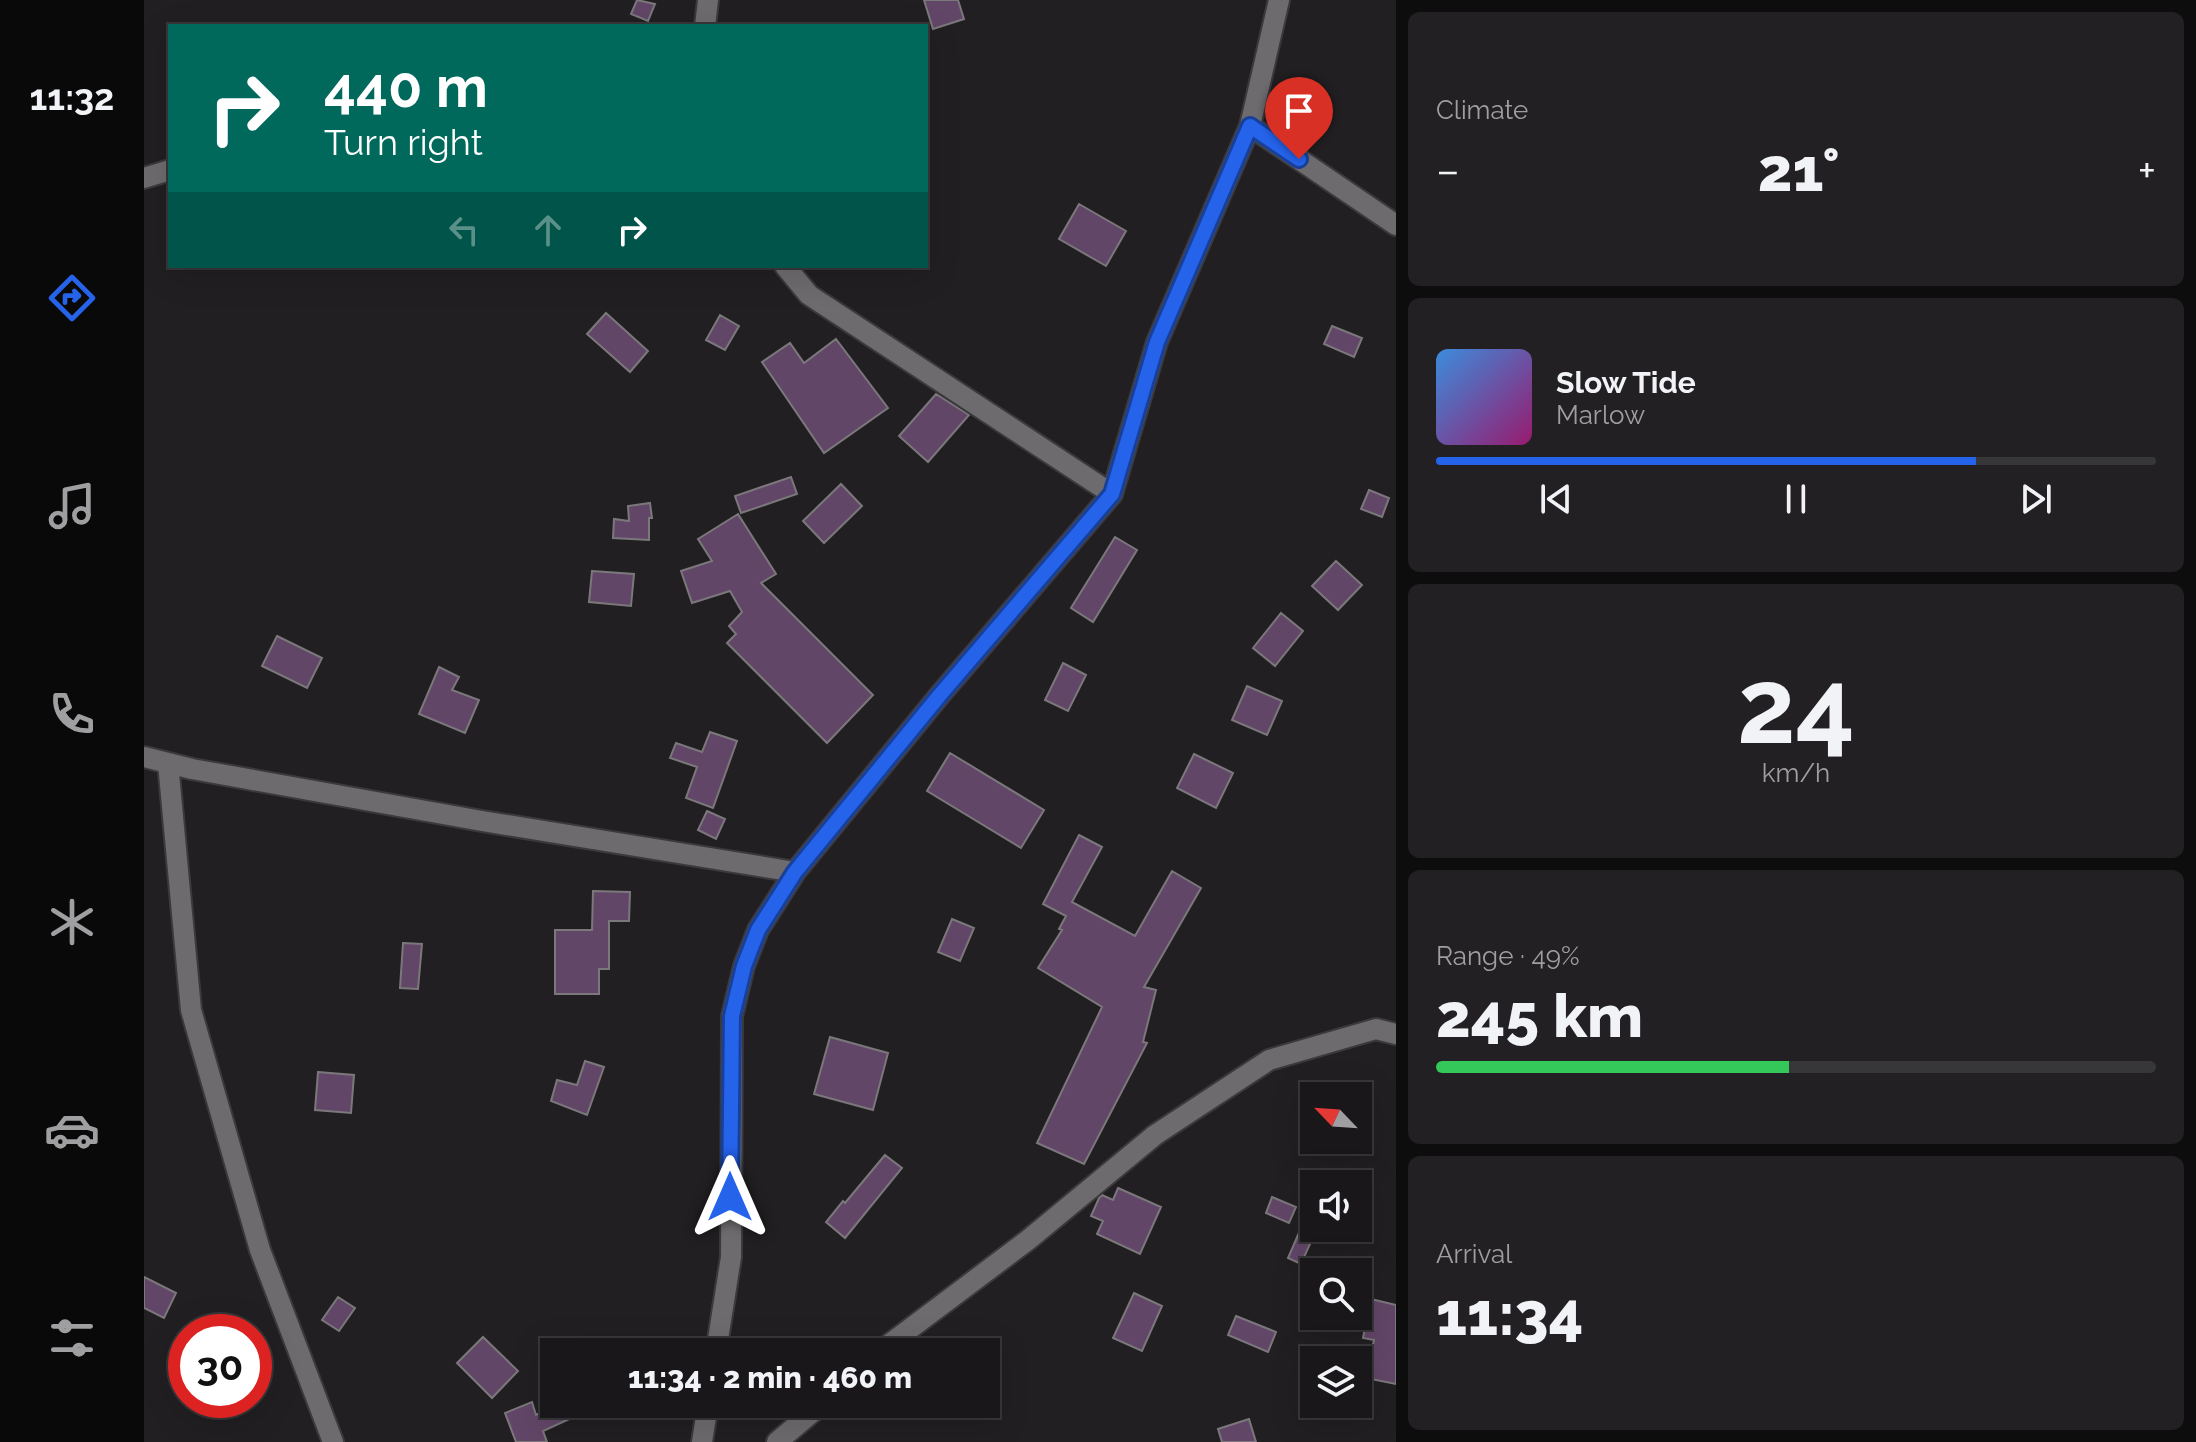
<!DOCTYPE html>
<html lang="en">
<head>
<meta charset="utf-8">
<style>
	:root { --surface:#191719; --page:#222022; --text:#f1f3f6; --muted:#9f9fa2; --line:#373638; --accent:#2563eb }
	body { margin:0; font-family:Raleway,sans-serif; background:var(--page); color:var(--text); height:100vh; display:flex; flex-direction:column; font-size:30px; white-space:nowrap }
	* { box-sizing:border-box; margin:0 }
	p { font-size:26px; color:var(--muted) }
	.icon { flex:none; width:44px; height:44px; fill:none; stroke:currentColor; stroke-width:2; stroke-linecap:round; stroke-linejoin:round }
	.map { position:relative; flex:1; overflow:hidden }
	.sheet { display:flex; flex-direction:column; gap:12px; padding:12px; background:#0e0d0e; width:800px }
	.sheet>* { flex:none }
	.banner { position:absolute; left:24px; top:24px; width:760px; height:244px; border-radius:0px; box-shadow:0 8px 32px #0002,0 0 0 2px var(--line); background:#00695c; color:#fff; overflow:hidden }
	.needle { width:52px; rotate:295deg }
	.controls { position:absolute; left:1156px; top:1082px; display:grid; gap:16px }
	.controls a { display:grid; place-items:center; width:72px; height:72px; border-radius:0px; background:var(--surface); box-shadow:0 8px 32px #0002,0 0 0 2px var(--line); font-size:40px }
	.speed { position:absolute; left:24px; top:1314px; display:flex; gap:16px; font-size:40px; font-weight:700; text-align:center }
	.speed>* { display:grid; place-content:center; width:104px; height:104px; border-radius:50%; background:var(--surface); box-shadow:0 8px 32px #0002,0 0 0 2px var(--line); line-height:1 }
	.speed .limit { border:12px solid #d22; background:#fff; color:#111 }
	.pin { position:absolute; display:grid; place-items:center; width:68px; height:68px; color:#fff; margin:-82px -34px; border-radius:50% 50% 50% 0; rotate:-45deg; box-shadow:0 0 8px #0007 }
	.pin .icon { rotate:45deg }
	.me { position:absolute; width:88px; margin:-44px; rotate:0deg; stroke-linejoin:round; filter:drop-shadow(0 0 6px #0008) }
	.turn { display:flex; align-items:center; gap:28px; height:168px; padding:0 24px; font-size:36px }
	.turn .icon { width:104px; height:104px; stroke-width:2.5 }
	.turn b { display:block; font-size:56px; line-height:68px }
	.lanes { display:flex; align-items:center; height:76px; padding:0 24px; background:#0003; justify-content:center; gap:40px; direction:ltr }
	.lanes .off { opacity:.35 }
	.big { font-size:60px; font-weight:800; line-height:1.1 }
	.sheet .card { flex:1; display:flex; flex-direction:column; justify-content:center; gap:12px; min-width:0; padding:0 28px; border-radius:12px; background:var(--page) }
	.sheet .dial { align-items:center; gap:0 }
	.dial b { font-size:104px; line-height:1 }
	.song { display:flex; align-items:center; gap:24px }
	.cover { width:96px; height:96px; border-radius:12px; background:linear-gradient(135deg,hsl(210 70% 55%),hsl(320 70% 35%)) }
	.played { height:8px; border-radius:4px; background:linear-gradient(90deg,var(--accent) 75%,var(--line) 75%) }
	.keys { display:flex; justify-content:space-around; direction:ltr }
	.heat { display:flex; justify-content:space-between; align-items:center; font-size:44px; direction:ltr }
	.charge { height:12px; border-radius:6px; background:linear-gradient(90deg,#34c759 49%,var(--line) 0) }
	.trip { position:absolute; left:396px; top:1338px; width:460px; height:80px; border-radius:0px; background:var(--surface); box-shadow:0 8px 32px #0002,0 0 0 2px var(--line); font-weight:800; line-height:80px; text-align:center }
	main { display:flex; flex:1; min-height:0 }
	.dock { display:flex; flex-direction:column; width:144px; justify-content:space-around; align-items:center; background:#0a090a; color:var(--muted) }
	.dock .icon { width:56px; height:56px }
	.dock .on { color:var(--accent) }
	.dock b { font-size:36px; color:var(--text) }
	.map>svg:first-child { display:block }
	.building { fill:#624668; stroke:#7b787b; stroke-width:2 }
	.lines { fill:none; stroke-linecap:round; stroke-linejoin:round }
	.minor-casing { stroke:#3b393b; stroke-width:24 }
	.minor { stroke:#6d6b6e; stroke-width:20 }
	.route-casing { stroke:#184099; stroke-width:20 }
	.route { stroke:#2563eb; stroke-width:14 }
</style>
</head>
<body>
<main>
<nav class="dock">
<b>11:32</b>
<svg class="icon on" aria-label="directions" viewBox="0 0 24 24"><path d="M12 3l9 9-9 9-9-9zM9 14v-3h6M13 9l2 2-2 2"/></svg>
<svg class="icon" aria-label="music" viewBox="0 0 24 24"><path d="M9 18V5l10-2v13"/><circle cx="6" cy="18" r="3"/><circle cx="16" cy="16" r="3"/></svg>
<svg class="icon" aria-label="phone" viewBox="0 0 24 24"><path d="M5 4h4l2 5-3 2q2 4 5 5l2-3 5 2v4C11 20 4 13 5 4z"/></svg>
<svg class="icon" aria-label="climate" viewBox="0 0 24 24"><path d="M12 3v18M4 7l16 10M4 17L20 7"/></svg>
<svg class="icon" aria-label="car" viewBox="0 0 24 24"><path d="M5 17H2v-5l4-1 3-4h7l3 4 3 1v5h-3M9 17h6M6 11h13"/><circle cx="7" cy="17" r="2"/><circle cx="17" cy="17" r="2"/></svg>
<svg class="icon" aria-label="filters" viewBox="0 0 24 24"><path d="M4 7h16M4 17h16"/><circle cx="9" cy="7" r="2"/><circle cx="15" cy="17" r="2"/></svg>
</nav>
<div class="map">
<svg width="1252" height="1442" viewBox="0 0 1252 1442">
	<rect width="100%" height="100%" fill="#211f21"/>
	<!-- building -->
	<path class="building" d="M 493,0 L 511,4 L 504,21 L 487,14 Z
		M 780,0 L 814,0 L 820,19 L 789,29 Z
		M 1143,99 L 1171,104 L 1164,148 L 1137,131 Z
		M 935,204 L 982,231 L 962,266 L 915,239 Z
		M 462,313 L 504,351 L 486,372 L 443,334 Z
		M 576,315 L 595,326 L 581,350 L 562,340 Z
		M 1188,326 L 1218,338 L 1210,357 L 1180,344 Z
		M 692,339 L 744,408 L 680,453 L 618,362 L 646,343 L 660,363 Z
		M 792,394 L 825,415 L 784,462 L 755,436 Z
		M 647,477 L 653,494 L 597,513 L 591,496 Z
		M 697,484 L 718,506 L 680,543 L 659,521 Z
		M 1225,490 L 1245,498 L 1238,517 L 1217,509 Z
		M 506,503 L 508,518 L 505,518 L 505,540 L 469,538 L 470,519 L 485,521 L 484,506 Z
		M 594,514 L 632,574 L 617,583 L 729,695 L 683,743 L 583,643 L 592,634 L 585,626 L 598,612 L 586,591 L 548,603 L 537,571 L 568,561 L 554,539 Z
		M 971,537 L 993,550 L 949,622 L 927,608 Z
		M 1192,561 L 1218,585 L 1194,610 L 1168,586 Z
		M 448,571 L 490,574 L 487,606 L 445,602 Z
		M 1137,613 L 1159,631 L 1131,666 L 1109,648 Z
		M 133,636 L 178,658 L 163,688 L 118,666 Z
		M 919,663 L 942,675 L 924,711 L 901,700 Z
		M 295,667 L 315,677 L 308,690 L 335,700 L 321,733 L 275,714 Z
		M 1103,686 L 1138,701 L 1123,735 L 1088,720 Z
		M 566,732 L 593,741 L 569,808 L 542,798 L 553,767 L 526,758 L 532,743 L 558,752 Z
		M 806,753 L 900,810 L 877,848 L 783,791 Z
		M 1050,754 L 1089,773 L 1072,808 L 1033,788 Z
		M 563,811 L 581,819 L 572,839 L 554,830 Z
		M 935,835 L 958,847 L 928,902 L 991,936 L 1028,871 L 1057,888 L 1000,987 L 1012,990 L 999,1042 L 1003,1043 L 940,1164 L 893,1143 L 958,1007 L 894,968 L 918,930 L 915,929 L 922,916 L 899,904 Z
		M 449,891 L 486,892 L 485,921 L 465,921 L 465,969 L 455,969 L 455,994 L 411,994 L 411,930 L 448,930 Z
		M 808,919 L 830,928 L 816,961 L 794,952 Z
		M 259,943 L 278,944 L 274,989 L 256,988 Z
		M 686,1037 L 744,1053 L 729,1110 L 670,1094 Z
		M 441,1061 L 460,1067 L 443,1115 L 407,1101 L 413,1080 L 433,1085 Z
		M 174,1072 L 210,1075 L 207,1113 L 171,1110 Z
		M 741,1155 L 758,1168 L 701,1238 L 682,1222 L 699,1201 L 701,1203 Z
		M 974,1188 L 1017,1207 L 996,1254 L 953,1234 L 959,1221 L 947,1216 L 955,1198 L 958,1195 L 969,1200 Z
		M 1128,1197 L 1152,1207 L 1145,1223 L 1122,1213 Z
		M 1170,1198 L 1170,1235 L 1157,1264 L 1144,1258 Z
		M 0,1277 L 32,1293 L 20,1318 L 0,1308 Z
		M 990,1293 L 1018,1306 L 998,1351 L 969,1338 Z
		M 194,1297 L 211,1308 L 195,1331 L 178,1320 Z
		M 1227,1299 L 1252,1305 L 1252,1384 L 1222,1378 L 1230,1340 L 1219,1338 Z
		M 1092,1316 L 1132,1332 L 1124,1352 L 1084,1335 Z
		M 339,1337 L 374,1371 L 348,1398 L 313,1363 Z
		M 388,1402 L 392,1415 L 417,1404 L 458,1404 L 399,1431 L 403,1442 L 372,1442 L 361,1413 Z
		M 1105,1419 L 1112,1442 L 1078,1442 L 1074,1429 Z"/>
	<g class="lines">
		<defs>
			<path id="minor" d="M 561,26 L 564,0
				M 1106,126 L 1252,225
				M 0,178 L 26,170
				M 641,266 L 665,295 L 968,494
				M 0,757 L 48,769 L 338,821 L 651,872
				M 24,763 L 47,1010 L 116,1250 L 189,1442
				M 572,1352 L 587,1257 L 588,1016 L 600,966 L 614,930 L 651,872 L 795,696 L 968,494 L 1013,342 L 1106,126 L 1135,0
				M 735,1352 L 884,1240 L 1011,1135 L 1125,1060 L 1232,1029 L 1252,1034
				M 558,1442 L 564,1404
				M 633,1442 L 678,1404"/>
		</defs>
		<!-- minor casing -->
		<use href="#minor" class="minor-casing"/>
		<!-- minor -->
		<use href="#minor" class="minor"/>
	</g>
	<g class="lines">
		<defs>
			<path id="route" d="M 586,1197 L 588,1016 L 600,966 L 614,930 L 651,872 L 795,696 L 968,494 L 1013,342 L 1106,126 L 1155,159"/>
		</defs>
		<!-- route casing -->
		<use href="#route" class="route-casing"/>
		<!-- route -->
		<use href="#route" class="route"/>
	</g>
</svg>
<div class="controls">
<a><svg class="needle" viewBox="-14 -14 28 28"><path d="M0-13l5 13h-10z" fill="#e53935"/><path d="M0 13l5-13h-10z" fill="#9f9fa2"/></svg></a>
<a><svg class="icon" aria-label="sound" viewBox="0 0 24 24"><path d="M4 9h4l5-4v14l-5-4H4zM17 9q2 3 0 6"/></svg></a>
<a><svg class="icon" aria-label="search" viewBox="0 0 24 24"><circle cx="10" cy="10" r="6"/><path d="M15 15l6 6"/></svg></a>
<a><svg class="icon" aria-label="layers" viewBox="0 0 24 24"><path d="M12 4l9 5-9 5-9-5zM3 14l9 5 9-5"/></svg></a>
</div>
<div class="speed"><div class="limit">30</div></div>
<div class="pin" style="left:1155px;top:159px;background:#d93025"><svg class="icon" aria-label="arrive" viewBox="0 0 24 24"><path d="M6 21V4h12l-3 4 3 4H6"/></svg></div>
<svg class="me" style="left:586px;top:1197px" viewBox="-20 -20 40 40"><path d="M0-17L14 15 0 8-14 15z" fill="#2563eb" stroke="#fff" stroke-width="4"/></svg>
<div class="trip">11:34 · 2 min · 460 m</div>
<div class="banner">
<div class="turn"><svg class="icon" aria-label="right" viewBox="0 0 24 24"><path d="M7 20v-9h11M14 6l5 5-5 5"/></svg><div><b>440 m</b>Turn right</div></div>
<div class="lanes"><svg class="icon off" aria-label="left" viewBox="0 0 24 24"><path d="M17 20v-9H6M10 6l-5 5 5 5"/></svg><svg class="icon off" aria-label="ahead" viewBox="0 0 24 24"><path d="M12 20V5M6 11l6-6 6 6"/></svg><svg class="icon" aria-label="right" viewBox="0 0 24 24"><path d="M7 20v-9h11M14 6l5 5-5 5"/></svg></div>
</div>
</div>
<section class="sheet">
<div class="card"><p>Climate</p>
<div class="heat"><a>−</a><b class="big">21°</b><a>+</a></div>
</div>
<div class="card">
<div class="song"><i class="cover"></i><div><b>Slow Tide</b><p>Marlow</p></div></div>
<div class="played"></div>
<div class="keys"><svg class="icon" aria-label="previous" viewBox="0 0 24 24"><path d="M18 5L8 12l10 7zM5 5v14"/></svg><svg class="icon" aria-label="pause" viewBox="0 0 24 24"><path d="M8 5v14M16 5v14"/></svg><svg class="icon" aria-label="next" viewBox="0 0 24 24"><path d="M6 5l10 7-10 7zM19 5v14"/></svg></div>
</div>
<div class="card dial"><b>24</b><p>km/h</p></div>
<div class="card"><p>Range · 49%</p><b class="big">245 km</b><div class="charge"></div></div>
<div class="card"><p>Arrival</p><b class="big">11:34</b></div>
</section>
</main>
</body>
</html>
